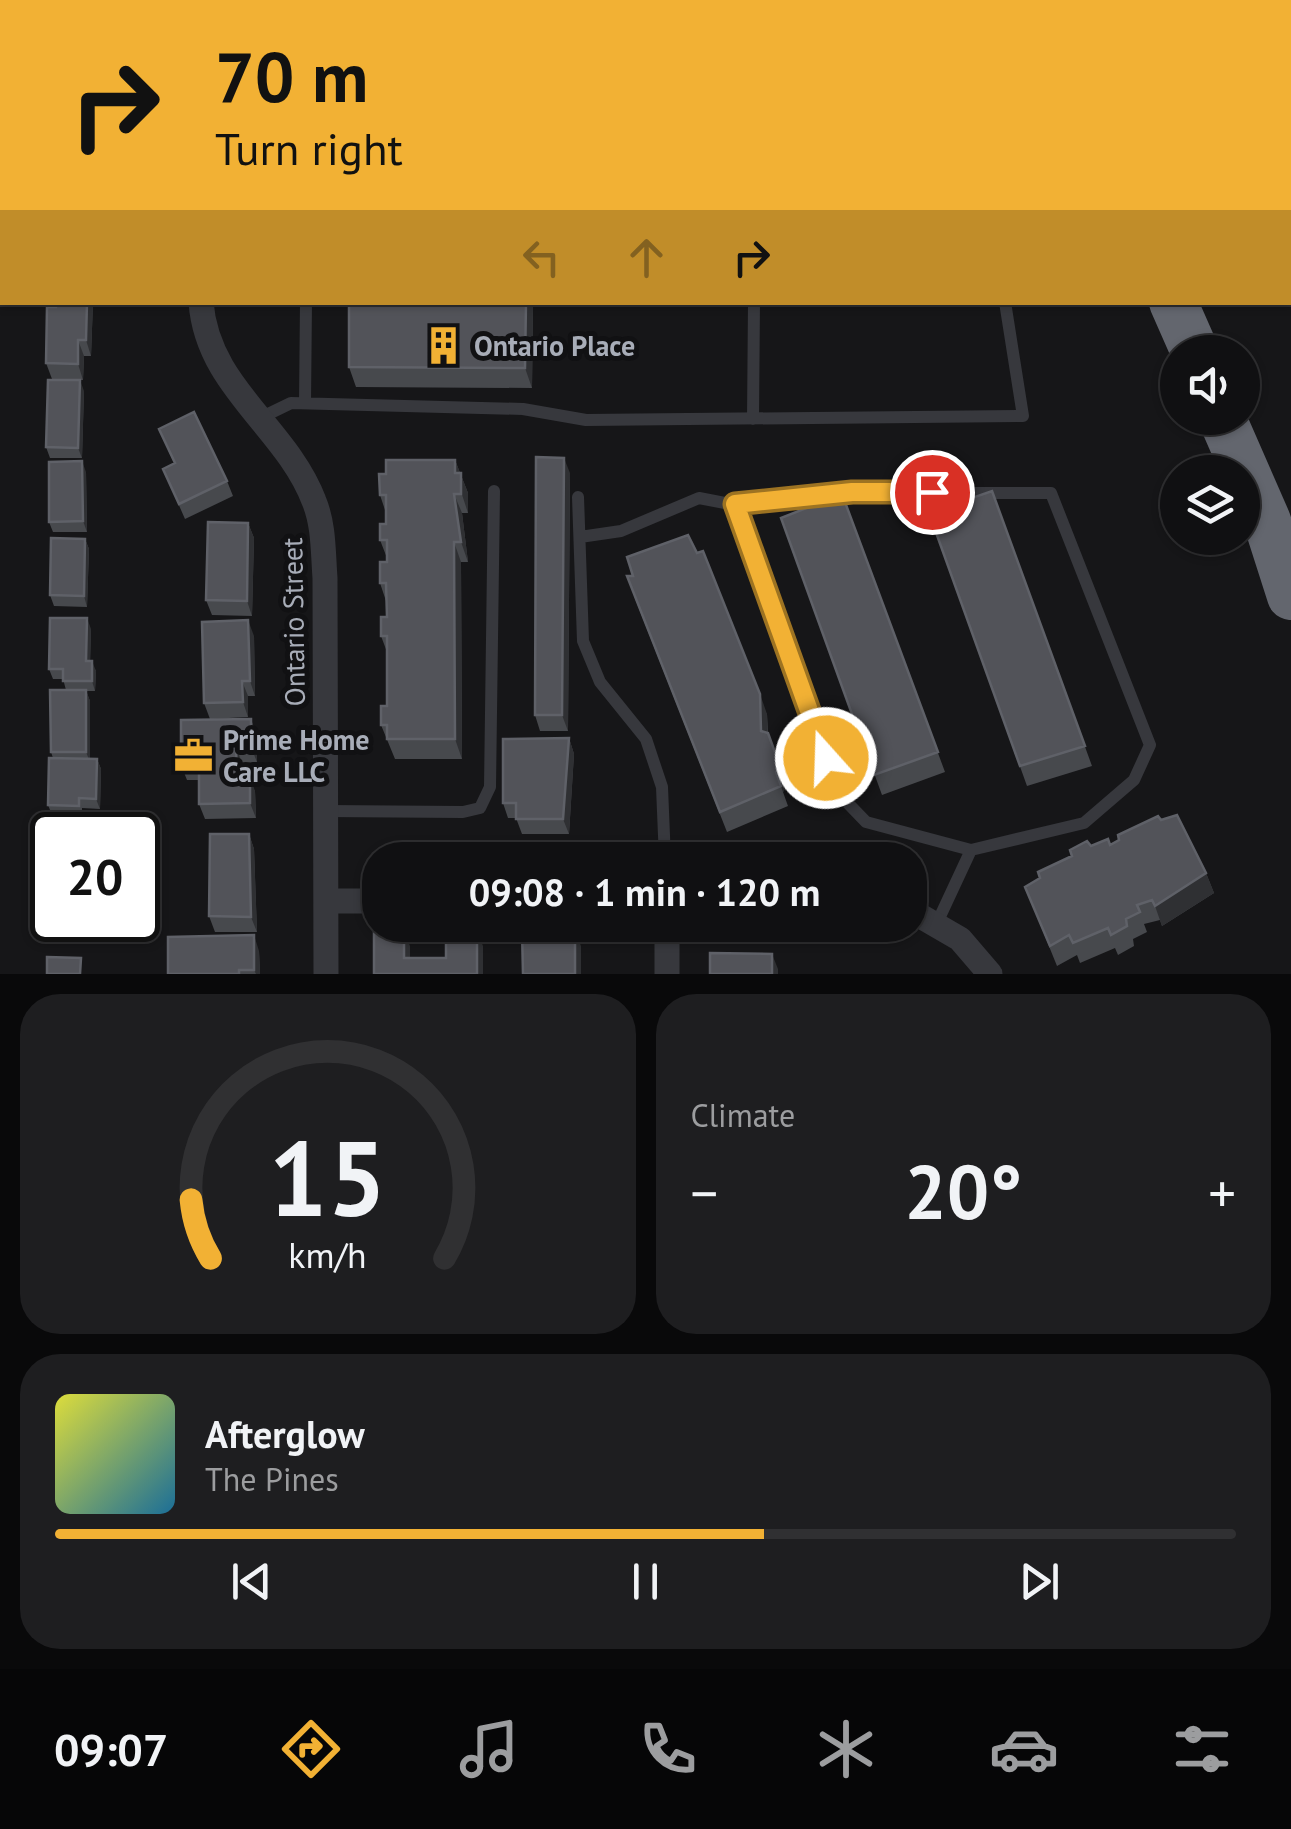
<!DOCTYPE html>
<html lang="en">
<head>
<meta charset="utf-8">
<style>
	:root { --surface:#101012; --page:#1e1e20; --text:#f1f3f6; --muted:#9c9d9f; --line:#303032; --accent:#f2b134 }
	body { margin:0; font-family:"PT Sans",sans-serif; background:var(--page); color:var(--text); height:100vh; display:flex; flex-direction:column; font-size:38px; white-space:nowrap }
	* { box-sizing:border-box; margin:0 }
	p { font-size:32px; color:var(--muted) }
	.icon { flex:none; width:55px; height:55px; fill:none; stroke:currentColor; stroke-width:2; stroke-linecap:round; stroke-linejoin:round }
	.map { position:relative; height:974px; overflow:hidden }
	.drawer { display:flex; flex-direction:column; gap:20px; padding:20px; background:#09090a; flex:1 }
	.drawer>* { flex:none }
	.top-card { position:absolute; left:0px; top:0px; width:1292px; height:305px; box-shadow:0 2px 8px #0004,0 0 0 2px var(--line); background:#f2b134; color:#111; overflow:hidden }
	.controls { position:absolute; left:1160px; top:335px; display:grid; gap:20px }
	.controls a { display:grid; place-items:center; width:100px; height:100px; border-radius:50%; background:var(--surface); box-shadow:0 2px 8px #0004,0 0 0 2px var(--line); font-size:50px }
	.speed { position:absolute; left:30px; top:812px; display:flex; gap:20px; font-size:50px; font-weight:700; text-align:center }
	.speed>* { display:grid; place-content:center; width:130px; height:130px; border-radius:50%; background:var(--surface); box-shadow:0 2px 8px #0004,0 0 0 2px var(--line); line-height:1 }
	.speed .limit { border:5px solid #111; border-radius:15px; background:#fff; color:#111 }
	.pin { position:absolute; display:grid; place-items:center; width:85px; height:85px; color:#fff; margin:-42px; border:5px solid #fff; border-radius:50%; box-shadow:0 2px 10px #0007 }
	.me { position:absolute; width:110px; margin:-55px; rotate:340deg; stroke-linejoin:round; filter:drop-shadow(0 0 8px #0008) }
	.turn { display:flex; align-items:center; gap:35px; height:210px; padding:0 50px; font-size:45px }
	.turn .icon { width:130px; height:130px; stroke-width:2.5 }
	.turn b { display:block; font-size:70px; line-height:85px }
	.lanes { display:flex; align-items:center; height:95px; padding:0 50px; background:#0003; justify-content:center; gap:50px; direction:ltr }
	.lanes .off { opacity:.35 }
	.big { font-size:75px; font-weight:700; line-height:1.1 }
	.drawer .card { flex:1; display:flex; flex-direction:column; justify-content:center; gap:15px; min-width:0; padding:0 35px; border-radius:40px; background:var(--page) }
	.drawer .dial { align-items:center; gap:0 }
	.dial svg { height:260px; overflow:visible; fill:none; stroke:var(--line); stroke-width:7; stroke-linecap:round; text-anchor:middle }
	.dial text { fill:var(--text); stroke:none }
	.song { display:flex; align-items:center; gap:30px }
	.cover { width:120px; height:120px; border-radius:15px; background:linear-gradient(135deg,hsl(60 70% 55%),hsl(200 70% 35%)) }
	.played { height:10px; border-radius:5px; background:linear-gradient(90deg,var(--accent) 60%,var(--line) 60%) }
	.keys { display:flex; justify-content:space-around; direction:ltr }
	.heat { display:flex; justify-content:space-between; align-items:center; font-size:55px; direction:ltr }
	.drawer .tiles { flex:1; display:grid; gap:20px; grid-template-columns:1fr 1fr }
	.card:last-child { grid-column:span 2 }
	.trip { position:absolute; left:362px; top:842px; width:565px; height:100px; border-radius:40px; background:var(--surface); box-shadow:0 2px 8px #0004,0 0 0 2px var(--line); font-weight:700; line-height:100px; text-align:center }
	.menu { display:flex; height:160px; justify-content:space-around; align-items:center; background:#060607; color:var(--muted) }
	.menu .icon { width:70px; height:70px }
	.menu .on { color:var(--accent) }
	.menu b { font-size:45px; color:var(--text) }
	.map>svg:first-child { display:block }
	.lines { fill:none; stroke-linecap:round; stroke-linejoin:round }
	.lane { stroke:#37383d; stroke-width:12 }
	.street { stroke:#37383d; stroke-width:25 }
	.secondary { stroke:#45474d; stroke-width:38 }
	.highway { stroke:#63666e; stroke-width:48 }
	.wall { fill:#47494d }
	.shaded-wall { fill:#2f3033 }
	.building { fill:#525359; stroke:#5f6168; stroke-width:2.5 }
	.route-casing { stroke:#9d7322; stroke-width:25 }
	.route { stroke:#f2b134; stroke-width:18 }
	.labels { text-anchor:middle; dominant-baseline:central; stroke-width:10; stroke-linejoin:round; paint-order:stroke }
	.poi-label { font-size:28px; font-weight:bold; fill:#a8adb8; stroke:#111113; text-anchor:start }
	.street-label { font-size:28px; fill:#a8adb8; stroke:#111113 }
</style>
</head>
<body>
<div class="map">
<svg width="1291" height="974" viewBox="0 0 1291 974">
	<rect width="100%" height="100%" fill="#161618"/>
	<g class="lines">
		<!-- lane -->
		<path class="lane" d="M 346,0 L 346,2
			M 370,0 L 370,2
			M 673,0 L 673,2
			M 832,0 L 836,2
			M 305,403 L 306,302
			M 258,419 L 291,403 L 523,409 L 586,420 L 1023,416 L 1005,302
			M 753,419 L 754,302
			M 578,497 L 583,641 L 600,682 L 646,739 L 662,787 L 665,860
			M 580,537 L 621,531 L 699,498 L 735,505 L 852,493 L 1051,493 L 1150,745 L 1134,780 L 1084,823 L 971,850 L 866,822 L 839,794 L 735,505
			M 325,811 L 463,812 L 480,808 L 490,787 L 494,491
			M 937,923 L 971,850"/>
		<!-- street -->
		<path class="street" d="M 0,56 L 2,56
			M 201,302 C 207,387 286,427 314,501 C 324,525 323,552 325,578 L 326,974
			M 326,901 L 380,901
			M 910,910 L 960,939 L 990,974
			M 667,974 L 667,925"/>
		<!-- secondary -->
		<path class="secondary" d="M 94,2 L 94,0
			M 132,2 L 133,0
			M 0,215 L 2,208"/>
		<!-- highway -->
		<path class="highway" d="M 1017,0 L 1019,2
			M 1173,302 L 1195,352
			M 1222,418 L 1267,521 L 1291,596"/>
	</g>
	<!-- wall -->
	<path class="wall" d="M 93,302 L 91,356 L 84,356 L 83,380 L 52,379 L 46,363 Z
		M 533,302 L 532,388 L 356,387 L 349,367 Z
		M 84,391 L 82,458 L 50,458 L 46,447 Z
		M 159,429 L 227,481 L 233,496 L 185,519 L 163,469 L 174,463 Z
		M 455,460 L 468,493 L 468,513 L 462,513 L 468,562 L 461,562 L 462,759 L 395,759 L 381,725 L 387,706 L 387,652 L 381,636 L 387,617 L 386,601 L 380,583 L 387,558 L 380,540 L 386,524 L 386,513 L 380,495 L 386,474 Z
		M 86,472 L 87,532 L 53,532 L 49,522 Z
		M 570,473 L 568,731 L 540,731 L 535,715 Z
		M 992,491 L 1092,766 L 1027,786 L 929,513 Z
		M 842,494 L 945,772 L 882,795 L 781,518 Z
		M 248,523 L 254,538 L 252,616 L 212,615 L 206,600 Z
		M 85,539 L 89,549 L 87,607 L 54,606 L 50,595 Z
		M 634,596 L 767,714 L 768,733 L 787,786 L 783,792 L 788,806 L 727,832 Z
		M 91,629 L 90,661 L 96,671 L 95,691 L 86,691 L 90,701 L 90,759 L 97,759 L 101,769 L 100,809 L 82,808 L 82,816 L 52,815 L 48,805 L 53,758 L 51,752 L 66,690 L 63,679 L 53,679 L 49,669 Z
		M 254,636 L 255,696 L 248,696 L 248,717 L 210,719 L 204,703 Z
		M 251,719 L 256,734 L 257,762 L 242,763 L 242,776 L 255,791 L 256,818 L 205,819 L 199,804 L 199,780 L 187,780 L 181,765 Z
		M 569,738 L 574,754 L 569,834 L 522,834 L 516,818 L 508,818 L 503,803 Z
		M 249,834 L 254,849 L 257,932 L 215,932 L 209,916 Z
		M 1110,845 L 1206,873 L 1214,893 L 1162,926 L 1160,920 L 1144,924 L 1147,932 L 1133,939 L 1134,946 L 1118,955 L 1115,948 L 1080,963 L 1077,955 L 1057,966 L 1025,887 L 1091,846 Z
		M 259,951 L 260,974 L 168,974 Z"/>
	<!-- shaded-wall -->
	<path class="shaded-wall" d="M 87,302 L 93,302 L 91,356 L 86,340 Z
		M 526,302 L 533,302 L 532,388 L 525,368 Z
		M 78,340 L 84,356 L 83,380 L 78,364 Z
		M 80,380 L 84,391 L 82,458 L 78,448 Z
		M 564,458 L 570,473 L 568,731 L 562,715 Z
		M 455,460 L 468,493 L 468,513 L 455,473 Z
		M 82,461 L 86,472 L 87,532 L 83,521 Z
		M 454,494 L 462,513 L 468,562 L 461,542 Z
		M 248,523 L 254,538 L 252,616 L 247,601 Z
		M 85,539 L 89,549 L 87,607 L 84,596 Z
		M 454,542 L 461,562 L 462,759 L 455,739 Z
		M 87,618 L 91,629 L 90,671 L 86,661 Z
		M 248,620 L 254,636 L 255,696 L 250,681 Z
		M 92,661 L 96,671 L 95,691 L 92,681 Z
		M 242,681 L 248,696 L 248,717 L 243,702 Z
		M 86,690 L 90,701 L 90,762 L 86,752 Z
		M 760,694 L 767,714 L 768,751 L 761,731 Z
		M 251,719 L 256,734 L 257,762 L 251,747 Z
		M 768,733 L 787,786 L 783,792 L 776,772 Z
		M 569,738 L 574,754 L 569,834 L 563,819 Z
		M 236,747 L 242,763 L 242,791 L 237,776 Z
		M 97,759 L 101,769 L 100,809 L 96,799 Z
		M 250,776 L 255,791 L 256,818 L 250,803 Z
		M 249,834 L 254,849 L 257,932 L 251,917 Z
		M 1206,873 L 1214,893 L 1162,926 L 1155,906 Z
		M 404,931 L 410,946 L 410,973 L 404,958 Z
		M 477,931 L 483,946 L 483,974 L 477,974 Z
		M 575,931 L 581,946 L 581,974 L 575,974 Z
		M 254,935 L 259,951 L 260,974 L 256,974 L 254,970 Z
		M 772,954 L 778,969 L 778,974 L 772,974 Z"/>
	<!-- building -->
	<path class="building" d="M 553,0 L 644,0 L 644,2 L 497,2 Z
		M 56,302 L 87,302 L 86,340 L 78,340 L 78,364 L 46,363 L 47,307 L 56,307 Z
		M 349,302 L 526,302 L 525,368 L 349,367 Z
		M 48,380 L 80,380 L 78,448 L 46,447 Z
		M 194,412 L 227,481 L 179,504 L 163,469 L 175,463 L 159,429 Z
		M 536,457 L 564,458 L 562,715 L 535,715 Z
		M 386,460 L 455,460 L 455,473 L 461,473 L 461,494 L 454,494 L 461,542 L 454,542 L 455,739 L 387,739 L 387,725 L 381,725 L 381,706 L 387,706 L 387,636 L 381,636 L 381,617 L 387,617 L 386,583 L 380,583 L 380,562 L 387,562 L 387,540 L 380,540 L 380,524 L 386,524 L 386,495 L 380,495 L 379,474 L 386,474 Z
		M 82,461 L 83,521 L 49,522 L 49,462 Z
		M 992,491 L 1085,746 L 1020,766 L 929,513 Z
		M 842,494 L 938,752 L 874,775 L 781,518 Z
		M 208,522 L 248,523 L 247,601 L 206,600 Z
		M 688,535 L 697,553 L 703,551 L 760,694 L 761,731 L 768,733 L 780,766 L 776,772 L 781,786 L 720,812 L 627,576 L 633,576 L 627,557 Z
		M 51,538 L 85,539 L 84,596 L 50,595 Z
		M 50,618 L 87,618 L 86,661 L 92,661 L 92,681 L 63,681 L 63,669 L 49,669 Z
		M 248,620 L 250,681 L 242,681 L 243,702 L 204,703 L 202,622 Z
		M 50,690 L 86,690 L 86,752 L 51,752 Z
		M 251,719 L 251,747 L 236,747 L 237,776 L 250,776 L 250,803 L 199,804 L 199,765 L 181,765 L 181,720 Z
		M 569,738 L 563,819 L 516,819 L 516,803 L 503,803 L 503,739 Z
		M 49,758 L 97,759 L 96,799 L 79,798 L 79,806 L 48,805 Z
		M 1177,815 L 1206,873 L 1155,906 L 1152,900 L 1137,905 L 1140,912 L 1126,919 L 1127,926 L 1111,935 L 1108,928 L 1073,943 L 1069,935 L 1050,946 L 1025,887 L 1040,878 L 1038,872 L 1072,856 L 1070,850 L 1087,841 L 1091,846 L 1108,839 L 1110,845 L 1119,840 L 1118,835 L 1158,816 L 1161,820 Z
		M 89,825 L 89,835 L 52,835 L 52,882 L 50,882 L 49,826 Z
		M 210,834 L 249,834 L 251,917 L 209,916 Z
		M 374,931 L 404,931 L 404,958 L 446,958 L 446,931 L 477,931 L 477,974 L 374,974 Z
		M 522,931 L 575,931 L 575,974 L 523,974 Z
		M 254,935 L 254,970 L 239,970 L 239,974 L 168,974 L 168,937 Z
		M 710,953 L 772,954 L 772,974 L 710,974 Z
		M 47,957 L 81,958 L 80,974 L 47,974 Z"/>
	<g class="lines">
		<defs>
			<path id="route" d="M 826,758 L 735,504 L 852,492 L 932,492"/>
		</defs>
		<!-- route casing -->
		<use href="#route" class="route-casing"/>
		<!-- route -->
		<use href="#route" class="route"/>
	</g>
	<!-- icons -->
	<defs>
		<symbol id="building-bare" viewBox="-9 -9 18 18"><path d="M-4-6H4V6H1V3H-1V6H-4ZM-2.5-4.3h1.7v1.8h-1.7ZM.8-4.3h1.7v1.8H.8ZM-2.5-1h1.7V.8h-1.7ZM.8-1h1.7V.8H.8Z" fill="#f2b134" stroke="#111113" stroke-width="2.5" paint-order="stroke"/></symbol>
		<symbol id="office-bare" viewBox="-9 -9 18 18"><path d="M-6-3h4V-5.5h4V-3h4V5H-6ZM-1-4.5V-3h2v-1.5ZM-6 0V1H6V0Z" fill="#f2b134" stroke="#111113" stroke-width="2.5" paint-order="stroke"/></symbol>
	</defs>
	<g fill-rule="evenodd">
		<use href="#building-bare" x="416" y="318" width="55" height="55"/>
		<use href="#office-bare" x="166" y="728" width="55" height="55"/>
	</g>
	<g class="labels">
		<!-- poi labels -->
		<g class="poi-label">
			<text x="474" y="345">Ontario Place</text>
			<text x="223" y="739">Prime Home<tspan x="223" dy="32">Care LLC</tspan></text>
		</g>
		<!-- street labels -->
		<g class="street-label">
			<text transform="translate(293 622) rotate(-91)">Ontario Street</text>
		</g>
	</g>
</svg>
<div class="controls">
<a><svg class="icon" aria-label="sound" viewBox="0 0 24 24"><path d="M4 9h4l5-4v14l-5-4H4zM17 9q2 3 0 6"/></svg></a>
<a><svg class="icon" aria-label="layers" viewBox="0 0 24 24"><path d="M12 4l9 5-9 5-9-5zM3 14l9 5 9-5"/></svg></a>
</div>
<div class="speed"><div class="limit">20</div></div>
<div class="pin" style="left:932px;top:492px;background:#d93025"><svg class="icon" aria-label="arrive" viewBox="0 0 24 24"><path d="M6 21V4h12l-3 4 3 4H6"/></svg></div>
<svg class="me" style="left:826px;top:758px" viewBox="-20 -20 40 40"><circle r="17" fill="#f2b134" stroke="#fff" stroke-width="3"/><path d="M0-11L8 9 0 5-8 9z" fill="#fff"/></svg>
<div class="trip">09:08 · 1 min · 120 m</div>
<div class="top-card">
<div class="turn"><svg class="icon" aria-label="right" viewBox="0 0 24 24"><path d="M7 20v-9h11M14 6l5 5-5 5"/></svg><div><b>70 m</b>Turn right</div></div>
<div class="lanes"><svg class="icon off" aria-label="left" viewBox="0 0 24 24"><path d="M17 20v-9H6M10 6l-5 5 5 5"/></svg><svg class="icon off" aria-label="ahead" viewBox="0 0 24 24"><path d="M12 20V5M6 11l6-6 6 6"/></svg><svg class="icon" aria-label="right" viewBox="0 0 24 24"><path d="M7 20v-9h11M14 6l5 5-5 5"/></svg></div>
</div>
</div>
<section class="drawer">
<div class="tiles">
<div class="card dial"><svg viewBox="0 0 100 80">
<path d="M14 69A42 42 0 1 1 86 69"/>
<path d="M14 69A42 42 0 0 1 8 51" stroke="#f2b134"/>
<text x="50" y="56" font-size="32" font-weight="700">15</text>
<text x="50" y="72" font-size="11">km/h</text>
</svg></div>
<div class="card"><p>Climate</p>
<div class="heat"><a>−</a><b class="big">20°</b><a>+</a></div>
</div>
<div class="card">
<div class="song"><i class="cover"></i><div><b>Afterglow</b><p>The Pines</p></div></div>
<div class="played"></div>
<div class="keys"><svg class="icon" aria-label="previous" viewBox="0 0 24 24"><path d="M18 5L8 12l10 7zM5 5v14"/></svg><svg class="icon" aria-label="pause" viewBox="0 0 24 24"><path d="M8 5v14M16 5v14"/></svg><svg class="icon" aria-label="next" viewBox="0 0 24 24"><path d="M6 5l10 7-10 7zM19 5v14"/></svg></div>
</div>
</div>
</section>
<nav class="menu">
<b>09:07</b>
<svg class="icon on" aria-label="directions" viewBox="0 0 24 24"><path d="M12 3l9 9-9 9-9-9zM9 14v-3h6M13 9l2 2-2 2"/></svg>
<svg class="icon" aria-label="music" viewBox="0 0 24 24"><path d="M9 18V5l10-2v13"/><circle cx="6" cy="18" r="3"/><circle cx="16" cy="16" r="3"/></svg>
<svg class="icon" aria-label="phone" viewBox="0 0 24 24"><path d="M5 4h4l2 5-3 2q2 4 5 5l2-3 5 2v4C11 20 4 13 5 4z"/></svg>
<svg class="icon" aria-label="climate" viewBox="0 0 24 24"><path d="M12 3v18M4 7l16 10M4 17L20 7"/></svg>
<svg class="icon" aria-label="car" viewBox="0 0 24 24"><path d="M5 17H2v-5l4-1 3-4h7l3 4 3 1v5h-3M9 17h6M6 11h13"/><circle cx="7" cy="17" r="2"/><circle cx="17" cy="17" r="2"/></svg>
<svg class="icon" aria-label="filters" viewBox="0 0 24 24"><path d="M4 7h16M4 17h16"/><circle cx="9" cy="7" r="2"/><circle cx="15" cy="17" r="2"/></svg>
</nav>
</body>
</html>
